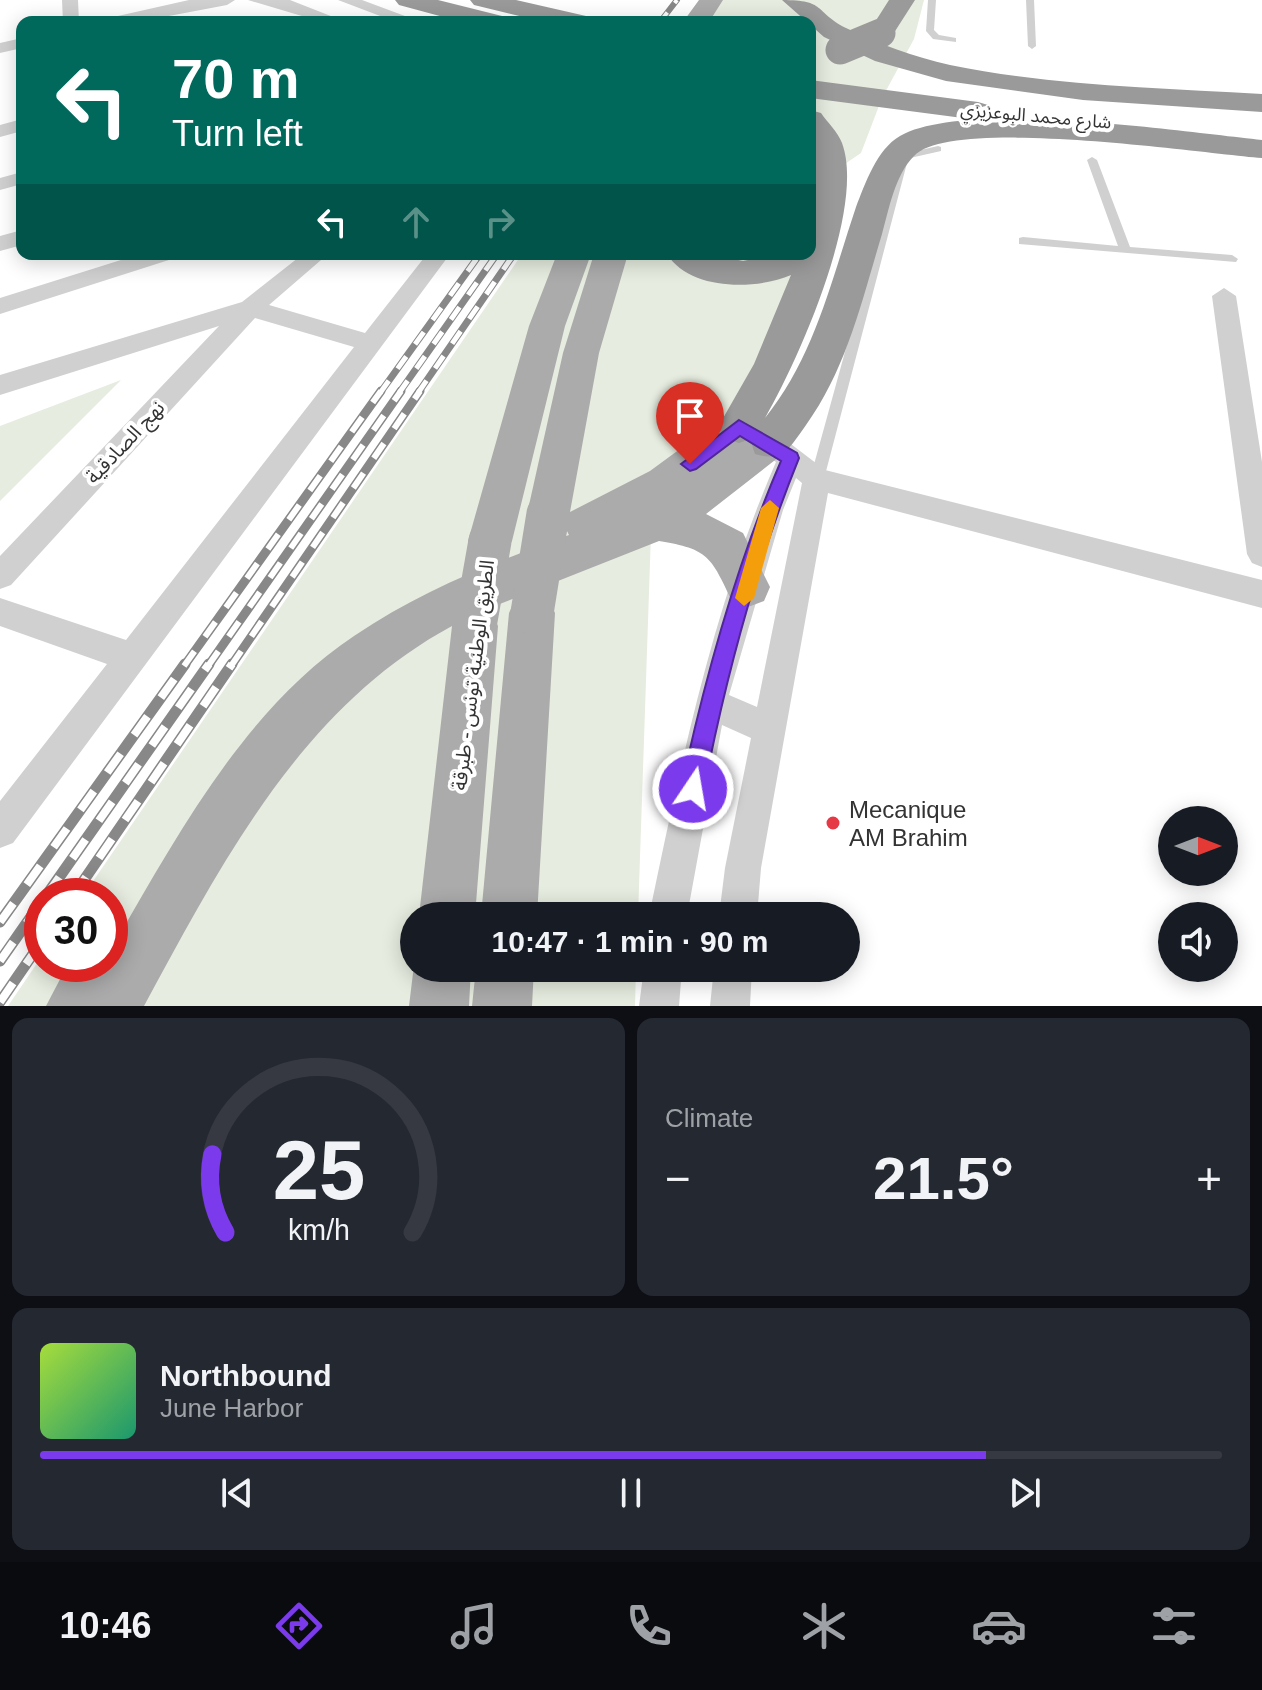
<!DOCTYPE html>
<html lang="en">
<head>
<meta charset="utf-8">
<style>
	:root { --surface:#171b24; --page:#242831; --text:#f1f3f6; --muted:#9ea1a6; --line:#363941; --accent:#7c3aed }
	body { margin:0; font-family:Arial,"Noto Sans Arabic",sans-serif; background:var(--page); color:var(--text); height:100vh; display:flex; flex-direction:column; font-size:30px; white-space:nowrap }
	* { box-sizing:border-box; margin:0 }
	p { font-size:26px; color:var(--muted) }
	.icon { flex:none; width:44px; height:44px; fill:none; stroke:currentColor; stroke-width:2; stroke-linecap:round; stroke-linejoin:round }
	.map { position:relative; height:1006px; overflow:hidden }
	.details { display:flex; flex-direction:column; gap:12px; padding:12px; background:#0d0f14; flex:1 }
	.details>* { flex:none }
	.banner { position:absolute; left:16px; top:16px; width:800px; height:244px; border-radius:16px; box-shadow:0 4px 20px #0003; background:#00695c; color:#fff; overflow:hidden }
	.needle { width:52px; rotate:90deg }
	.tools { position:absolute; left:1158px; top:806px; display:grid; gap:16px }
	.tools a { display:grid; place-items:center; width:80px; height:80px; border-radius:50%; background:var(--surface); box-shadow:0 4px 20px #0003; font-size:40px }
	.speed { position:absolute; left:24px; top:878px; display:flex; gap:16px; font-size:40px; font-weight:700; text-align:center }
	.speed>* { display:grid; place-content:center; width:104px; height:104px; border-radius:50%; background:var(--surface); box-shadow:0 4px 20px #0003; line-height:1 }
	.speed .limit { border:12px solid #d22; background:#fff; color:#111 }
	.pin { position:absolute; display:grid; place-items:center; width:68px; height:68px; color:#fff; margin:-82px -34px; border-radius:50% 50% 50% 0; rotate:-45deg; box-shadow:0 0 8px #0007 }
	.pin .icon { rotate:45deg }
	.me { position:absolute; width:88px; margin:-44px; rotate:12deg; stroke-linejoin:round; filter:drop-shadow(0 0 6px #0008) }
	.turn { display:flex; align-items:center; gap:28px; height:168px; padding:0 24px; font-size:36px }
	.turn .icon { width:104px; height:104px; stroke-width:2.5 }
	.turn b { display:block; font-size:56px; line-height:68px }
	.lanes { display:flex; align-items:center; height:76px; padding:0 24px; background:#0003; justify-content:center; gap:40px; direction:ltr }
	.lanes .off { opacity:.35 }
	.big { font-size:60px; font-weight:700; line-height:1.1 }
	.details .card { flex:1; display:flex; flex-direction:column; justify-content:center; gap:12px; min-width:0; padding:0 28px; border-radius:16px; background:var(--page) }
	.details .dial { align-items:center; gap:0 }
	.dial svg { height:208px; overflow:visible; fill:none; stroke:var(--line); stroke-width:7; stroke-linecap:round; text-anchor:middle }
	.dial text { fill:var(--text); stroke:none }
	.song { display:flex; align-items:center; gap:24px }
	.cover { width:96px; height:96px; border-radius:12px; background:linear-gradient(135deg,hsl(80 70% 55%),hsl(160 70% 35%)) }
	.played { height:8px; border-radius:4px; background:linear-gradient(90deg,var(--accent) 80%,var(--line) 80%) }
	.keys { display:flex; justify-content:space-around; direction:ltr }
	.heat { display:flex; justify-content:space-between; align-items:center; font-size:44px; direction:ltr }
	.details .tiles { flex:1; display:grid; gap:12px; grid-template-columns:1fr 1fr }
	.card:last-child { grid-column:span 2 }
	.trip { position:absolute; left:400px; top:902px; width:460px; height:80px; border-radius:40px; background:var(--surface); box-shadow:0 4px 20px #0003; font-weight:700; line-height:80px; text-align:center }
	.tabs { display:flex; height:128px; justify-content:space-around; align-items:center; background:#090b0e; color:var(--muted) }
	.tabs .icon { width:56px; height:56px }
	.tabs .current { color:var(--accent) }
	.tabs b { font-size:36px; color:var(--text) }
	.map>svg:first-child { display:block }
	.green { fill:#e6ecdf }
	.lines { fill:none; stroke-linecap:round; stroke-linejoin:round }
	.lane { fill:#d0d0d0; fill-rule:evenodd }
	.street { fill:#d0d0d0; fill-rule:evenodd }
	.primary { fill:#ababab; fill-rule:evenodd }
	.highway { fill:#9a9a9a; fill-rule:evenodd }
	.rail-far3-casing { stroke:#888; stroke-width:6 }
	.rail-far2-casing { stroke:#888; stroke-width:7 }
	.rail-far1-casing { stroke:#888; stroke-width:9 }
	.rail-casing { stroke:#888; stroke-width:11 }
	.rail-far3 { stroke:#fff; stroke-width:4; stroke-dasharray:12; stroke-linecap:butt }
	.rail-far2 { stroke:#fff; stroke-width:5; stroke-dasharray:15; stroke-linecap:butt }
	.rail-far1 { stroke:#fff; stroke-width:6; stroke-dasharray:18; stroke-linecap:butt }
	.rail { stroke:#fff; stroke-width:8; stroke-dasharray:23; stroke-linecap:butt }
	.primary-bridge { stroke:#ababab; stroke-width:43 }
	.highway-bridge { stroke:#9a9a9a; stroke-width:29 }
	.route { fill:#7c3aed; stroke:#51269a; stroke-width:2 }
	.slow { fill:#f59e0b }
	.poi-dot { fill:#e63946; stroke:#fff; stroke-width:3 }
	.labels { text-anchor:middle; dominant-baseline:central; stroke-width:8; stroke-linejoin:round; paint-order:stroke }
	.far-street-label { font-size:18px; fill:#333; stroke:#fff }
	.street-label { font-size:20px; fill:#333; stroke:#fff }
	.near-poi-label { font-size:24px; fill:#333; stroke:#fff; text-anchor:start }
</style>
</head>
<body>
<div class="map">
<svg width="1262" height="1006" viewBox="0 0 1262 1006">
	<rect width="100%" height="100%" fill="#fff"/>
	<!-- green -->
	<path class="green" d="M 722,0 L 924,0 L 914,39 L 882,98 L 861,153 L 830,174 L 810,235 L 810,22 L 707,22 Z
		M 522,254 L 803,254 L 744,392 L 715,427 L 653,474 L 638,916 L 414,916 L 414,968 L 636,968 L 635,1006 L 8,1006 L 42,956 L 42,964 L 110,964 L 110,896 L 83,896 Z
		M 121,380 L 0,501 L 0,426 Z"/>
	<g class="lines">
		<!-- lane -->
		<path class="lane" d="M 928,0 L 936,0 L 934,30 L 939,35 L 956,38 L 956,42 L 933,39 L 926,31 Z
			M 1026,0 L 1034,0 L 1036,46 L 1032,49 L 1028,46 Z
			M 938,146 L 941,147 L 941,151 L 910,158 L 907,163 L 824,479 L 822,483 L 812,483 L 810,479 L 897,163 L 903,154 Z
			M 1092,157 L 1097,160 L 1130,247 L 1232,255 L 1238,259 L 1236,262 L 1019,244 L 1019,238 L 1023,237 L 1118,246 L 1087,160 Z"/>
		<!-- street -->
		<path class="street" d="M 62,0 L 78,0 L 79,22 L 63,22 Z
			M 189,0 L 235,0 L 227,5 L 137,22 L 107,22 L 109,18 Z
			M 248,0 L 290,0 L 346,22 L 322,22 Z
			M 338,0 L 362,0 L 421,22 L 396,22 Z
			M 22,38 L 22,48 L 0,53 L 0,43 Z
			M 22,119 L 22,131 L 0,137 L 0,125 Z
			M 22,172 L 22,184 L 0,190 L 0,178 Z
			M 22,230 L 22,245 L 0,251 L 0,236 Z
			M 140,254 L 175,254 L 172,259 L 0,314 L 0,298 Z
			M 303,254 L 328,254 L 269,305 L 365,333 L 427,254 L 450,254 L 13,843 L 0,848 L 0,801 L 107,664 L 0,626 L 0,598 L 126,640 L 354,347 L 255,318 L 11,585 L 0,589 L 0,556 L 219,326 L 0,395 L 0,375 L 242,302 Z
			M 1224,288 L 1236,296 L 1262,462 L 1262,567 L 1252,563 L 1247,554 L 1212,296 Z
			M 752,424 L 779,435 L 825,470 L 1262,580 L 1262,608 L 828,493 L 761,868 L 757,916 L 719,916 L 725,868 L 751,738 L 722,725 L 687,916 L 649,916 C 681,762 713,607 776,462 L 743,441 L 739,434 L 743,427 ZM 796,478 L 802,483 L 757,707 L 729,695 L 783,510 Z
			M 644,968 L 682,968 L 679,1006 L 639,1006 Z
			M 714,968 L 752,968 L 750,1006 L 710,1006 Z"/>
		<!-- primary -->
		<path class="primary" d="M 699,0 L 723,0 L 709,22 L 683,22 Z
			M 557,254 L 591,254 L 565,326 L 512,541 L 505,554 L 490,560 L 475,554 L 468,541 L 529,326 Z
			M 594,254 L 628,254 L 599,353 L 570,512 L 650,471 L 725,416 L 739,412 L 753,416 L 757,430 L 770,426 L 784,431 L 790,442 L 784,453 L 706,514 L 743,533 L 770,587 L 764,601 L 748,607 L 732,601 C 711,557 709,549 659,541 L 487,609 L 491,611 L 498,626 L 475,916 L 419,916 L 452,626 C 302,707 222,862 144,1006 L 46,1006 L 68,964 L 110,964 L 110,938 L 116,941 C 179,832 247,707 354,636 C 421,591 494,562 569,535 L 564,525 L 548,532 L 533,527 L 527,514 L 563,353 Z
			M 532,592 L 548,598 L 555,613 L 537,916 L 481,916 L 509,613 L 516,598 Z
			M 414,965 L 471,968 L 469,1006 L 409,1006 Z
			M 476,968 L 534,968 L 532,1006 L 472,1006 Z"/>
		<!-- highway -->
		<path class="highway" d="M 395,0 L 438,0 L 502,16 L 506,22 L 462,22 L 399,5 Z
			M 470,0 L 516,0 L 586,16 L 590,22 L 544,22 L 474,5 Z
			M 782,0 C 827,0 813,11 846,28 C 879,44 914,57 950,65 C 1052,86 1158,88 1262,94 L 1262,112 L 1083,100 L 946,81 L 875,61 L 824,37 Z
			M 889,0 L 915,0 L 890,39 L 872,39 L 868,33 Z
			M 810,80 L 978,102 L 988,105 L 993,111 L 988,117 L 978,120 L 810,98 Z
			M 810,110 L 821,113 C 827,122 838,132 842,143 C 866,208 799,359 765,418 C 815,356 831,281 856,207 C 865,184 877,149 900,136 C 965,99 1183,132 1262,140 L 1262,158 C 1201,153 952,116 914,156 C 895,175 889,209 882,234 C 862,300 847,368 806,425 C 791,446 783,463 755,454 L 750,439 L 739,443 L 724,438 L 718,427 L 754,364 L 791,275 C 756,290 690,291 667,254 L 711,254 L 743,261 L 776,254 L 810,254 L 810,206 L 815,178 Z"/>
		<defs>
			<path id="rail-far3" d="M 660,22 L 677,0"/>
			<path id="rail-far2" d="M 380,393 L 480,254
				M 399,393 L 497,254
				M 418,393 L 514,254"/>
			<path id="rail-far1" d="M 184,666 L 381,391
				M 208,666 L 401,391
				M 231,666 L 420,391"/>
			<path id="rail" d="M 46,896 L 209,664
				M 73,896 L 232,664
				M 0,922 L 185,664
				M 0,961 L 42,901
				M 0,1002 L 42,941"/>
		</defs>
		<!-- rail-far3 casing -->
		<use href="#rail-far3" class="rail-far3-casing"/>
		<!-- rail-far2 casing -->
		<use href="#rail-far2" class="rail-far2-casing"/>
		<!-- rail-far1 casing -->
		<use href="#rail-far1" class="rail-far1-casing"/>
		<!-- rail casing -->
		<use href="#rail" class="rail-casing"/>
		<!-- rail-far3 -->
		<use href="#rail-far3" class="rail-far3"/>
		<!-- rail-far2 -->
		<use href="#rail-far2" class="rail-far2"/>
		<!-- rail-far1 -->
		<use href="#rail-far1" class="rail-far1"/>
		<!-- rail -->
		<use href="#rail" class="rail"/>
		<!-- primary-bridge -->
		<path class="primary-bridge" d="M 532,613 L 548,514
			M 475,626 L 490,541"/>
		<!-- highway-bridge -->
		<path class="highway-bridge" d="M 840,50 L 881,33"/>
	</g>
	<!-- route -->
	<path class="route" d="M 739,420 L 797,453 L 799,458 C 756,564 726,676 704,789 L 701,797 L 693,800 L 685,797 L 681,789 C 705,677 736,565 781,461 L 740,436 L 696,469 L 690,471 L 681,464 Z"/>
	<!-- slow -->
	<path class="slow" d="M 770,500 L 779,508 L 754,598 L 744,606 L 735,598 L 761,508 Z"/>
	<!-- markers -->
	<circle class="poi-dot" cx="833" cy="823" r="8"/>
	<g class="labels">
		<!-- far-street labels -->
		<g class="far-street-label">
			<text transform="translate(1036 116) rotate(5)">شارع محمد البوعزيزي</text>
		</g>
		<!-- street labels -->
		<g class="street-label">
			<text transform="translate(125 442) rotate(-47)">نهج الصادقية</text>
			<text transform="translate(473 675) rotate(-83)">الطريق الوطنية تونس - طبرقة</text>
		</g>
		<!-- near-poi labels -->
		<g class="near-poi-label">
			<text x="849" y="809">Mecanique<tspan x="849" dy="28">AM Brahim</tspan></text>
		</g>
	</g>
</svg>
<div class="tools">
<a><svg class="needle" viewBox="-14 -14 28 28"><path d="M0-13l5 13h-10z" fill="#e53935"/><path d="M0 13l5-13h-10z" fill="#9ea1a6"/></svg></a>
<a><svg class="icon" aria-label="sound" viewBox="0 0 24 24"><path d="M4 9h4l5-4v14l-5-4H4zM17 9q2 3 0 6"/></svg></a>
</div>
<div class="speed"><div class="limit">30</div></div>
<div class="pin" style="left:690px;top:464px;background:#d93025"><svg class="icon" aria-label="arrive" viewBox="0 0 24 24"><path d="M6 21V4h12l-3 4 3 4H6"/></svg></div>
<svg class="me" style="left:693px;top:789px" viewBox="-20 -20 40 40"><circle r="17" fill="#7c3aed" stroke="#fff" stroke-width="3"/><path d="M0-11L8 9 0 5-8 9z" fill="#fff"/></svg>
<div class="trip">10:47 · 1 min · 90 m</div>
<div class="banner">
<div class="turn"><svg class="icon" aria-label="left" viewBox="0 0 24 24"><path d="M17 20v-9H6M10 6l-5 5 5 5"/></svg><div><b>70 m</b>Turn left</div></div>
<div class="lanes"><svg class="icon" aria-label="left" viewBox="0 0 24 24"><path d="M17 20v-9H6M10 6l-5 5 5 5"/></svg><svg class="icon off" aria-label="ahead" viewBox="0 0 24 24"><path d="M12 20V5M6 11l6-6 6 6"/></svg><svg class="icon off" aria-label="right" viewBox="0 0 24 24"><path d="M7 20v-9h11M14 6l5 5-5 5"/></svg></div>
</div>
</div>
<section class="details">
<div class="tiles">
<div class="card dial"><svg viewBox="0 0 100 80">
<path d="M14 69A42 42 0 1 1 86 69"/>
<path d="M14 69A42 42 0 0 1 9 39" stroke="#7c3aed"/>
<text x="50" y="56" font-size="32" font-weight="700">25</text>
<text x="50" y="72" font-size="11">km/h</text>
</svg></div>
<div class="card"><p>Climate</p>
<div class="heat"><a>−</a><b class="big">21.5°</b><a>+</a></div>
</div>
<div class="card">
<div class="song"><i class="cover"></i><div><b>Northbound</b><p>June Harbor</p></div></div>
<div class="played"></div>
<div class="keys"><svg class="icon" aria-label="previous" viewBox="0 0 24 24"><path d="M18 5L8 12l10 7zM5 5v14"/></svg><svg class="icon" aria-label="pause" viewBox="0 0 24 24"><path d="M8 5v14M16 5v14"/></svg><svg class="icon" aria-label="next" viewBox="0 0 24 24"><path d="M6 5l10 7-10 7zM19 5v14"/></svg></div>
</div>
</div>
</section>
<nav class="tabs">
<b>10:46</b>
<svg class="icon current" aria-label="directions" viewBox="0 0 24 24"><path d="M12 3l9 9-9 9-9-9zM9 14v-3h6M13 9l2 2-2 2"/></svg>
<svg class="icon" aria-label="music" viewBox="0 0 24 24"><path d="M9 18V5l10-2v13"/><circle cx="6" cy="18" r="3"/><circle cx="16" cy="16" r="3"/></svg>
<svg class="icon" aria-label="phone" viewBox="0 0 24 24"><path d="M5 4h4l2 5-3 2q2 4 5 5l2-3 5 2v4C11 20 4 13 5 4z"/></svg>
<svg class="icon" aria-label="climate" viewBox="0 0 24 24"><path d="M12 3v18M4 7l16 10M4 17L20 7"/></svg>
<svg class="icon" aria-label="car" viewBox="0 0 24 24"><path d="M5 17H2v-5l4-1 3-4h7l3 4 3 1v5h-3M9 17h6M6 11h13"/><circle cx="7" cy="17" r="2"/><circle cx="17" cy="17" r="2"/></svg>
<svg class="icon" aria-label="filters" viewBox="0 0 24 24"><path d="M4 7h16M4 17h16"/><circle cx="9" cy="7" r="2"/><circle cx="15" cy="17" r="2"/></svg>
</nav>
</body>
</html>
